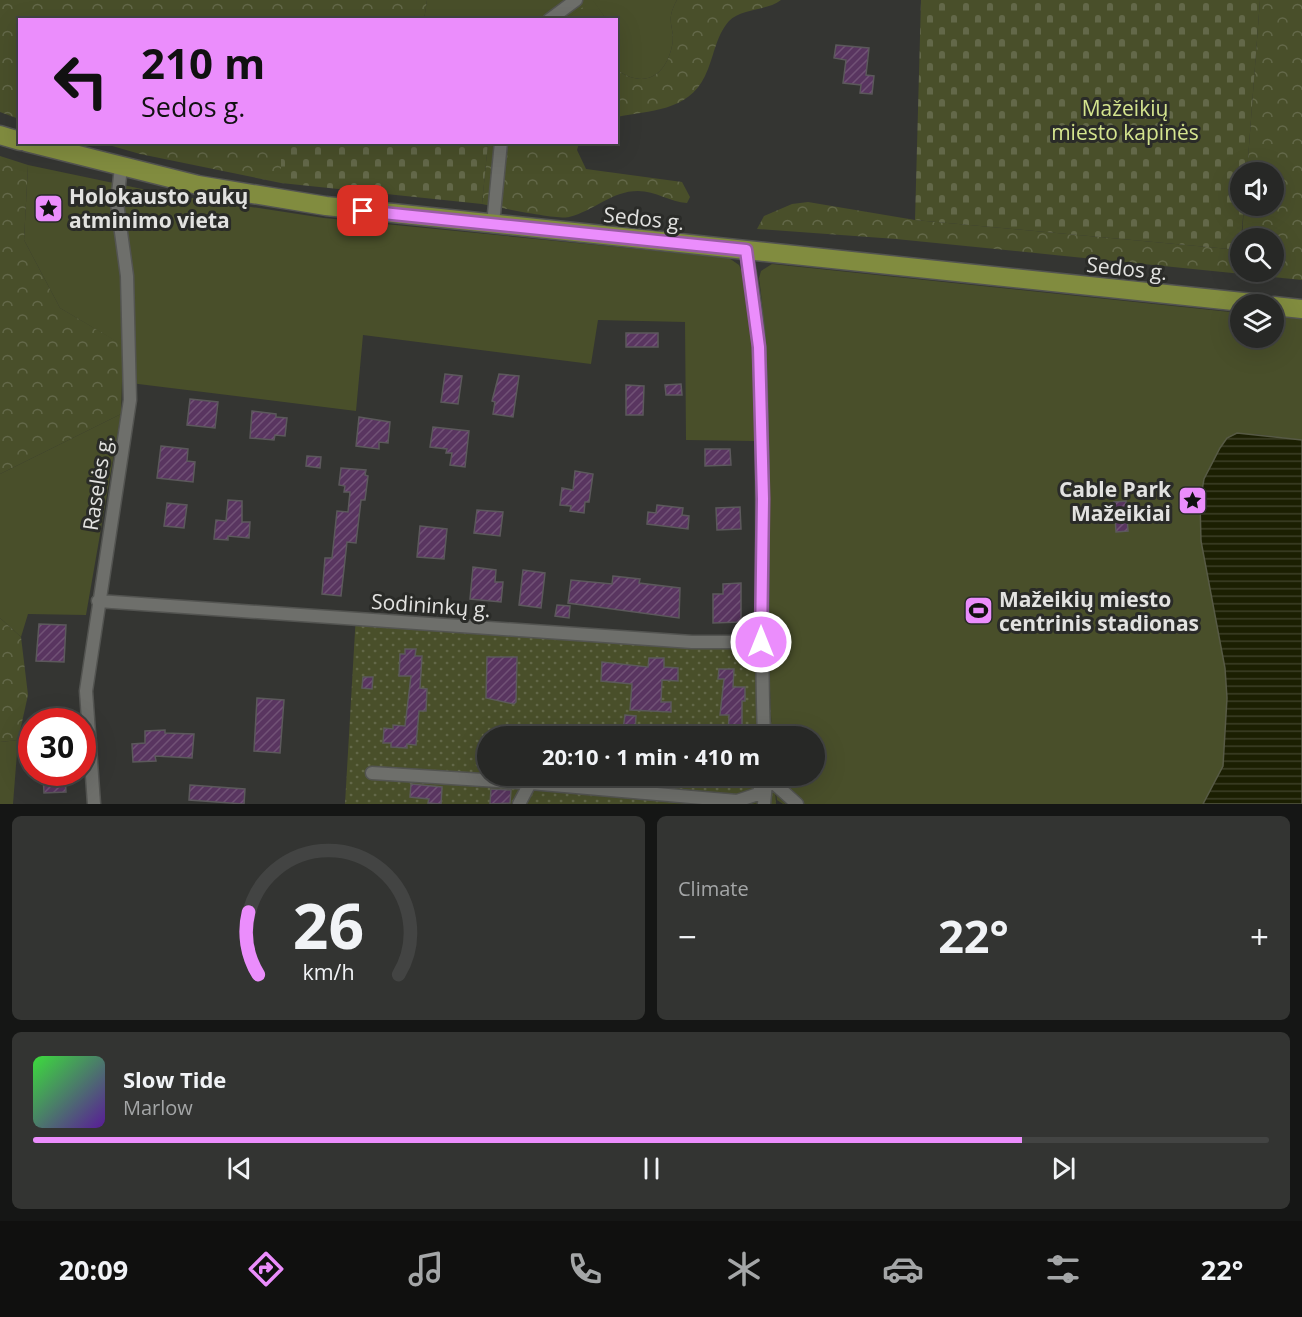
<!DOCTYPE html>
<html lang="en">
<head>
<meta charset="utf-8">
<style>
	:root { --surface:#272826; --page:#333432; --text:#f1f3f6; --muted:#a4a6a7; --line:#434443; --accent:#eb8dfc }
	body { margin:0; font-family:"Open Sans",sans-serif; background:var(--page); color:var(--text); height:100vh; display:flex; flex-direction:column; font-size:22px; white-space:nowrap }
	* { box-sizing:border-box; margin:0 }
	p { font-size:20px; color:var(--muted) }
	.icon { flex:none; width:33px; height:33px; fill:none; stroke:currentColor; stroke-width:2; stroke-linecap:round; stroke-linejoin:round }
	.map { position:relative; height:804px; overflow:hidden }
	.details { display:flex; flex-direction:column; gap:12px; padding:12px; background:#151615; flex:1 }
	.details>* { flex:none }
	.hud { position:absolute; left:18px; top:18px; width:600px; height:126px; border-radius:0px; box-shadow:0 6px 24px #0002,0 0 0 2px var(--line); background:#eb8dfc; color:#111; overflow:hidden }
	.buttons { position:absolute; left:1230px; top:162px; display:grid; gap:12px }
	.buttons a { display:grid; place-items:center; width:54px; height:54px; border-radius:50%; background:var(--surface); box-shadow:0 6px 24px #0002,0 0 0 2px var(--line); font-size:30px }
	.speed { position:absolute; left:18px; top:708px; display:flex; gap:12px; font-size:30px; font-weight:700; text-align:center }
	.speed>* { display:grid; place-content:center; width:78px; height:78px; border-radius:50%; background:var(--surface); box-shadow:0 6px 24px #0002,0 0 0 2px var(--line); line-height:1 }
	.speed .limit { border:9px solid #d22; background:#fff; color:#111 }
	.pin { position:absolute; display:grid; place-items:center; width:51px; height:51px; color:#fff; margin:-26px; border-radius:12px; box-shadow:0 3px 9px #0006 }
	.me { position:absolute; width:66px; margin:-33px; rotate:0deg; stroke-linejoin:round; filter:drop-shadow(0 0 4px #0008) }
	.turn { display:flex; align-items:center; gap:21px; height:126px; padding:0 24px; font-size:27px }
	.turn .icon { width:78px; height:78px; stroke-width:2.5 }
	.turn b { display:block; font-size:42px; line-height:51px }
	.big { font-size:45px; font-weight:700; line-height:1.1 }
	.details .widget { flex:1; display:flex; flex-direction:column; justify-content:center; gap:9px; min-width:0; padding:0 21px; border-radius:9px; background:var(--page) }
	.details .dial { align-items:center; gap:0 }
	.dial svg { height:156px; overflow:visible; fill:none; stroke:var(--line); stroke-width:7; stroke-linecap:round; text-anchor:middle }
	.dial text { fill:var(--text); stroke:none }
	.song { display:flex; align-items:center; gap:18px }
	.cover { width:72px; height:72px; border-radius:9px; background:linear-gradient(135deg,hsl(120 70% 55%),hsl(270 70% 35%)) }
	.played { height:6px; border-radius:3px; background:linear-gradient(90deg,var(--accent) 80%,var(--line) 80%) }
	.keys { display:flex; justify-content:space-around; direction:ltr }
	.heat { display:flex; justify-content:space-between; align-items:center; font-size:33px; direction:ltr }
	.details .tiles { flex:1; display:grid; gap:12px; grid-template-columns:1fr 1fr }
	.widget:last-child { grid-column:span 2 }
	.trip { position:absolute; left:477px; top:726px; width:348px; height:60px; border-radius:30px; background:var(--surface); box-shadow:0 6px 24px #0002,0 0 0 2px var(--line); font-weight:700; line-height:60px; text-align:center }
	.tab-bar { display:flex; height:96px; justify-content:space-around; align-items:center; background:#10100f; color:var(--muted) }
	.tab-bar .icon { width:42px; height:42px }
	.tab-bar .selected { color:var(--accent) }
	.tab-bar b { font-size:27px; color:var(--text) }
	.map>svg:first-child { display:block }
	.green { fill:#494f2a }
	.forest { fill:url(#forest-crowns) }
	.cemetery { fill:url(#cemetery-stones) }
	.garden { fill:url(#garden-dots) }
	.water { fill:url(#water-rules); stroke:#575a45; stroke-width:1.5 }
	.building { fill:url(#building-hatch); stroke:#5c595c; stroke-width:1.5 }
	.lines { fill:none; stroke-linecap:round; stroke-linejoin:round }
	.street-casing { stroke:#535451; stroke-width:15 }
	.primary-casing { stroke:#535451; stroke-width:21 }
	.street { stroke:#6e6f6b; stroke-width:12 }
	.primary { stroke:#818c3f; stroke-width:18 }
	.route-casing { stroke:#995ca4; stroke-width:15 }
	.route { stroke:#eb8dfc; stroke-width:10 }
	.labels { text-anchor:middle; dominant-baseline:central; stroke-width:6; stroke-linejoin:round; paint-order:stroke }
	.park-label { font-size:21px; fill:#d4e48e; stroke:#2a2b28 }
	.poi-label { font-size:21px; font-weight:bold; fill:#e2e2e0; stroke:#2a2b28; text-anchor:start }
	.street-label { font-size:21px; fill:#e2e2e0; stroke:#2a2b28 }
</style>
</head>
<body>
<div class="map">
<svg width="1302" height="804" viewBox="0 0 1302 804">
	<defs>
		<pattern id="forest-crowns" width="20" height="18" patternUnits="userSpaceOnUse" patternTransform="scale(1.5)"><rect width="20" height="18" fill="#494f2a"/><path d="M2 6a3 3 0 1 1 6 0M12 15a3 3 0 1 1 6 0" fill="none" stroke="#636849"/></pattern>
		<pattern id="cemetery-stones" width="16" height="16" patternUnits="userSpaceOnUse" patternTransform="scale(1.5)"><rect width="16" height="16" fill="#494f2a"/><path d="M2 7V4a2 2 0 0 1 4 0v3zM10 15v-3a2 2 0 0 1 4 0v3z" fill="#636849"/></pattern>
		<pattern id="garden-dots" width="8" height="8" patternUnits="userSpaceOnUse" patternTransform="scale(1.5)"><rect width="8" height="8" fill="#494f2a"/><path d="M2 2h.1M6 6h.1" fill="none" stroke="#636849" stroke-width="1.8" stroke-linecap="round"/></pattern>
		<pattern id="water-rules" width="6" height="5" patternUnits="userSpaceOnUse" patternTransform="scale(1.5)"><rect width="6" height="5" fill="#1b1f02"/><path d="M0 2.5h6" fill="none" stroke="#3c3f27"/></pattern>
		<pattern id="building-hatch" width="6" height="6" patternUnits="userSpaceOnUse" patternTransform="scale(1.5)"><rect width="6" height="6" fill="#593560"/><path d="M-1 1l2-2M0 6l6-6M5 7l2-2" fill="none" stroke="#715276"/></pattern>
	</defs>
	<rect width="100%" height="100%" fill="#343532"/>
	<!-- green -->
	<path class="green" d="M 427,0 L 677,0 C 664,23 676,26 672,46 C 665,78 643,88 617,70 L 616,20 L 606,19 L 593,1 L 566,19 L 424,20 Z
		M 28,165 L 166,194 L 324,218 L 729,258 L 739,265 L 744,276 L 754,342 L 755,441 L 686,440 L 685,322 L 598,320 L 591,364 L 363,335 L 356,411 L 122,382 L 122,345 L 60,308 L 24,240 Z
		M 772,264 L 1240,313 L 1240,338 L 1274,338 L 1274,316 L 1302,319 L 1302,440 L 1254,434 L 1227,438 L 1204,479 L 1200,501 L 1201,541 L 1225,668 L 1227,697 L 1223,766 L 1203,804 L 783,804 L 777,800 L 774,776 L 814,776 L 814,736 L 772,736 C 768,655 767,575 767,493 C 767,421 769,350 759,278 L 761,271 Z
		M 121,414 L 86,615 L 28,614 L 21,637 L 0,618 L 0,474 Z
		M 18,740 L 13,804 L 0,804 L 0,742 Z"/>
	<!-- forest -->
	<path class="forest" d="M 0,0 L 427,0 L 424,20 L 20,20 L 19,119 L 0,112 Z
		M 593,0 L 606,19 L 566,19 Z
		M 677,0 L 781,0 C 767,11 742,8 729,21 C 715,37 714,58 705,76 C 688,112 649,110 617,117 L 617,70 C 643,88 665,78 672,46 C 676,26 664,23 677,0 Z
		M 1260,0 L 1302,0 L 1302,280 L 896,239 L 757,229 L 764,216 L 792,204 L 808,202 L 915,220 L 1240,250 L 1240,272 L 1274,272 L 1274,238 L 1242,238 L 1244,206 L 1274,206 L 1274,172 L 1247,172 Z
		M 488,142 L 579,143 L 577,150 L 586,169 L 682,182 L 690,197 L 687,203 C 670,202 656,191 638,191 C 611,191 594,211 569,217 C 559,220 497,207 482,204 Z
		M 102,143 L 281,143 L 281,183 L 140,154 Z
		M 0,156 L 28,165 L 24,240 L 60,308 L 123,345 L 121,414 L 0,474 Z
		M 0,618 L 21,637 L 28,695 L 18,740 L 0,742 Z"/>
	<!-- cemetery -->
	<path class="cemetery" d="M 921,0 L 1260,0 L 1247,172 L 1240,172 L 1240,206 L 1244,206 L 1240,250 L 915,220 Z
		M 281,143 L 488,143 L 482,204 L 281,183 Z"/>
	<!-- garden -->
	<path class="garden" d="M 356,614 L 767,641 L 772,736 L 488,736 L 488,776 L 774,776 L 776,804 L 345,804 Z"/>
	<!-- water -->
	<path class="water" d="M 1237,433 L 1302,440 L 1302,804 L 1203,804 L 1223,766 L 1227,698 L 1225,668 L 1201,541 L 1200,501 L 1204,479 L 1220,448 L 1227,438 Z"/>
	<!-- building -->
	<path class="building" d="M 836,45 L 869,48 L 866,75 L 874,76 L 872,94 L 860,93 L 861,85 L 843,83 L 846,60 L 834,58 Z
		M 626,333 L 658,333 L 658,347 L 626,347 Z
		M 445,374 L 462,376 L 458,404 L 441,402 Z
		M 499,374 L 519,376 L 513,417 L 493,414 L 495,402 L 492,401 Z
		M 681,384 L 682,395 L 666,395 L 665,385 Z
		M 626,385 L 644,386 L 643,415 L 626,415 Z
		M 190,399 L 218,402 L 215,428 L 187,425 Z
		M 252,411 L 276,414 L 276,417 L 287,418 L 285,436 L 275,435 L 274,440 L 250,438 Z
		M 359,417 L 390,422 L 388,443 L 379,442 L 379,449 L 356,446 Z
		M 433,427 L 469,431 L 465,467 L 450,465 L 452,453 L 446,453 L 447,449 L 430,447 Z
		M 161,446 L 188,449 L 187,461 L 195,462 L 193,482 L 157,478 Z
		M 705,449 L 730,449 L 731,465 L 705,466 Z
		M 307,456 L 321,457 L 320,468 L 306,466 Z
		M 341,468 L 366,470 L 365,475 L 368,476 L 365,500 L 361,500 L 356,543 L 347,542 L 341,596 L 322,594 L 325,558 L 332,558 L 337,511 L 348,512 L 350,492 L 344,492 L 345,486 L 339,485 Z
		M 575,471 L 593,474 L 589,502 L 585,502 L 584,513 L 570,511 L 571,506 L 560,505 L 562,488 L 573,490 Z
		M 228,500 L 242,501 L 242,522 L 250,522 L 249,538 L 228,536 L 228,540 L 214,539 L 216,520 L 226,521 Z
		M 1126,501 L 1128,531 L 1116,532 L 1114,502 Z
		M 167,503 L 187,505 L 184,528 L 164,526 Z
		M 657,505 L 683,508 L 682,515 L 689,516 L 688,529 L 647,524 L 648,512 L 656,513 Z
		M 740,507 L 741,529 L 717,530 L 716,508 Z
		M 477,510 L 503,512 L 500,536 L 474,533 Z
		M 420,526 L 447,529 L 444,559 L 417,557 Z
		M 473,567 L 496,570 L 495,582 L 503,582 L 501,602 L 470,599 Z
		M 523,570 L 545,573 L 541,608 L 519,605 Z
		M 613,576 L 640,579 L 639,583 L 680,588 L 679,618 L 568,603 L 571,580 L 612,584 Z
		M 741,583 L 741,622 L 713,623 L 713,594 L 723,594 L 723,584 Z
		M 557,605 L 570,606 L 569,618 L 555,616 Z
		M 39,624 L 66,625 L 64,662 L 36,661 Z
		M 405,649 L 416,649 L 415,656 L 422,656 L 420,688 L 427,689 L 426,711 L 419,711 L 416,745 L 407,744 L 407,748 L 391,747 L 391,743 L 383,743 L 384,728 L 393,729 L 393,725 L 405,726 L 411,676 L 399,676 L 400,654 L 405,654 Z
		M 487,657 L 517,657 L 516,702 L 514,704 L 486,698 Z
		M 649,658 L 664,658 L 664,667 L 678,668 L 678,681 L 662,680 L 661,702 L 671,702 L 671,712 L 630,710 L 632,684 L 601,681 L 602,662 L 648,667 Z
		M 719,669 L 734,669 L 733,687 L 745,687 L 745,701 L 742,701 L 742,736 L 728,736 L 729,715 L 720,715 L 724,679 L 718,679 Z
		M 363,677 L 373,677 L 372,689 L 362,688 Z
		M 257,698 L 284,700 L 280,753 L 254,751 Z
		M 625,715 L 636,716 L 635,732 L 623,730 Z
		M 540,725 L 574,726 L 573,736 L 539,736 Z
		M 505,726 L 516,727 L 515,736 L 505,736 Z
		M 165,730 L 165,733 L 194,734 L 192,758 L 155,756 L 156,761 L 133,762 L 132,744 L 145,743 L 145,731 Z
		M 43,772 L 56,772 L 57,778 L 65,777 L 66,792 L 44,793 Z
		M 411,784 L 442,787 L 441,804 L 428,803 L 429,799 L 410,797 Z
		M 190,785 L 245,789 L 244,804 L 189,800 Z
		M 491,789 L 511,790 L 510,803 L 490,804 Z"/>
	<g class="lines">
		<defs>
			<path id="street" d="M 549,20 L 576,0
				M 493,224 L 501,142
				M 746,250 C 751,283 758,316 759,349 C 766,478 759,608 764,736
				M 98,601 L 692,642 L 761,642
				M 372,773 L 530,783
				M 766,776 L 797,804
				M 94,804 L 86,691 L 130,400 L 127,276 L 117,203 L 121,167
				M 519,804 L 530,783 L 737,801 L 758,794 L 766,776
				M 764,804 L 766,784"/>
			<path id="primary" d="M 0,135 L 20,141
				M 26,142 L 198,185 L 326,206 L 1262,304
				M 1274,306 L 1302,309"/>
		</defs>
		<!-- street casing -->
		<use href="#street" class="street-casing"/>
		<!-- primary casing -->
		<use href="#primary" class="primary-casing"/>
		<!-- street -->
		<use href="#street" class="street"/>
		<!-- primary -->
		<use href="#primary" class="primary"/>
	</g>
	<g class="lines">
		<defs>
			<path id="route" d="M 363,211 L 746,250 L 759,347 L 763,499 L 761,642"/>
		</defs>
		<!-- route casing -->
		<use href="#route" class="route-casing"/>
		<!-- route -->
		<use href="#route" class="route"/>
	</g>
	<!-- icons -->
	<defs>
		<symbol id="sight-square" viewBox="-11 -11 22 22"><rect x="-9" y="-9" width="18" height="18" rx="4" fill="#eb8dfc" stroke="#2a2b28"/><path d="M0-6L1.8-2.2L6-1.7L2.9 1.2L3.7 5.4L0 3.3L-3.7 5.4L-2.9 1.2L-6-1.7L-1.8-2.2Z" fill="#111"/></symbol>
		<symbol id="stadium-square" viewBox="-11 -11 22 22"><rect x="-9" y="-9" width="18" height="18" rx="4" fill="#eb8dfc" stroke="#2a2b28"/><path d="M0-5a6.5 5 0 1 0 0 10a6.5 5 0 1 0 0-10ZM-3.5-1.8h7v3.6h-7Z" fill="#111"/></symbol>
	</defs>
	<g fill-rule="evenodd">
		<use href="#sight-square" x="32" y="192" width="33" height="33"/>
		<use href="#sight-square" x="1176" y="484" width="33" height="33"/>
		<use href="#stadium-square" x="962" y="594" width="33" height="33"/>
	</g>
	<g class="labels">
		<!-- park labels -->
		<g class="park-label">
			<text x="1125" y="108">Mažeikių<tspan x="1125" dy="24">miesto kapinės</tspan></text>
		</g>
		<!-- poi labels -->
		<g class="poi-label">
			<text x="69" y="196">Holokausto aukų<tspan x="69" dy="24">atminimo vieta</tspan></text>
			<text x="1171" y="489" text-anchor="end">Cable Park<tspan x="1171" dy="24">Mažeikiai</tspan></text>
			<text x="999" y="599">Mažeikių miesto<tspan x="999" dy="24">centrinis stadionas</tspan></text>
		</g>
		<!-- street labels -->
		<g class="street-label">
			<text transform="translate(644 218) rotate(6)">Sedos g.</text>
			<text transform="translate(1127 268) rotate(6)">Sedos g.</text>
			<text transform="translate(97 483) rotate(-81)">Raselės g.</text>
			<text transform="translate(431 605) rotate(4)">Sodininkų g.</text>
		</g>
	</g>
</svg>
<div class="buttons">
<a><svg class="icon" aria-label="sound" viewBox="0 0 24 24"><path d="M4 9h4l5-4v14l-5-4H4zM17 9q2 3 0 6"/></svg></a>
<a><svg class="icon" aria-label="search" viewBox="0 0 24 24"><circle cx="10" cy="10" r="6"/><path d="M15 15l6 6"/></svg></a>
<a><svg class="icon" aria-label="layers" viewBox="0 0 24 24"><path d="M12 4l9 5-9 5-9-5zM3 14l9 5 9-5"/></svg></a>
</div>
<div class="speed"><div class="limit">30</div></div>
<div class="pin" style="left:363px;top:211px;background:#d93025"><svg class="icon" aria-label="arrive" viewBox="0 0 24 24"><path d="M6 21V4h12l-3 4 3 4H6"/></svg></div>
<svg class="me" style="left:761px;top:642px" viewBox="-20 -20 40 40"><circle r="17" fill="#eb8dfc" stroke="#fff" stroke-width="3"/><path d="M0-11L8 9 0 5-8 9z" fill="#fff"/></svg>
<div class="trip">20:10 · 1 min · 410 m</div>
<div class="hud">
<div class="turn"><svg class="icon" aria-label="left" viewBox="0 0 24 24"><path d="M17 20v-9H6M10 6l-5 5 5 5"/></svg><div><b>210 m</b>Sedos g.</div></div>
</div>
</div>
<section class="details">
<div class="tiles">
<div class="widget dial"><svg viewBox="0 0 100 80">
<path d="M14 69A42 42 0 1 1 86 69"/>
<path d="M14 69A42 42 0 0 1 9 37" stroke="#eb8dfc"/>
<text x="50" y="56" font-size="32" font-weight="700">26</text>
<text x="50" y="72" font-size="11">km/h</text>
</svg></div>
<div class="widget"><p>Climate</p>
<div class="heat"><a>−</a><b class="big">22°</b><a>+</a></div>
</div>
<div class="widget">
<div class="song"><i class="cover"></i><div><b>Slow Tide</b><p>Marlow</p></div></div>
<div class="played"></div>
<div class="keys"><svg class="icon" aria-label="previous" viewBox="0 0 24 24"><path d="M18 5L8 12l10 7zM5 5v14"/></svg><svg class="icon" aria-label="pause" viewBox="0 0 24 24"><path d="M8 5v14M16 5v14"/></svg><svg class="icon" aria-label="next" viewBox="0 0 24 24"><path d="M6 5l10 7-10 7zM19 5v14"/></svg></div>
</div>
</div>
</section>
<nav class="tab-bar">
<b>20:09</b>
<svg class="icon selected" aria-label="directions" viewBox="0 0 24 24"><path d="M12 3l9 9-9 9-9-9zM9 14v-3h6M13 9l2 2-2 2"/></svg>
<svg class="icon" aria-label="music" viewBox="0 0 24 24"><path d="M9 18V5l10-2v13"/><circle cx="6" cy="18" r="3"/><circle cx="16" cy="16" r="3"/></svg>
<svg class="icon" aria-label="phone" viewBox="0 0 24 24"><path d="M5 4h4l2 5-3 2q2 4 5 5l2-3 5 2v4C11 20 4 13 5 4z"/></svg>
<svg class="icon" aria-label="climate" viewBox="0 0 24 24"><path d="M12 3v18M4 7l16 10M4 17L20 7"/></svg>
<svg class="icon" aria-label="car" viewBox="0 0 24 24"><path d="M5 17H2v-5l4-1 3-4h7l3 4 3 1v5h-3M9 17h6M6 11h13"/><circle cx="7" cy="17" r="2"/><circle cx="17" cy="17" r="2"/></svg>
<svg class="icon" aria-label="filters" viewBox="0 0 24 24"><path d="M4 7h16M4 17h16"/><circle cx="9" cy="7" r="2"/><circle cx="15" cy="17" r="2"/></svg>
<b>22°</b>
</nav>
</body>
</html>
